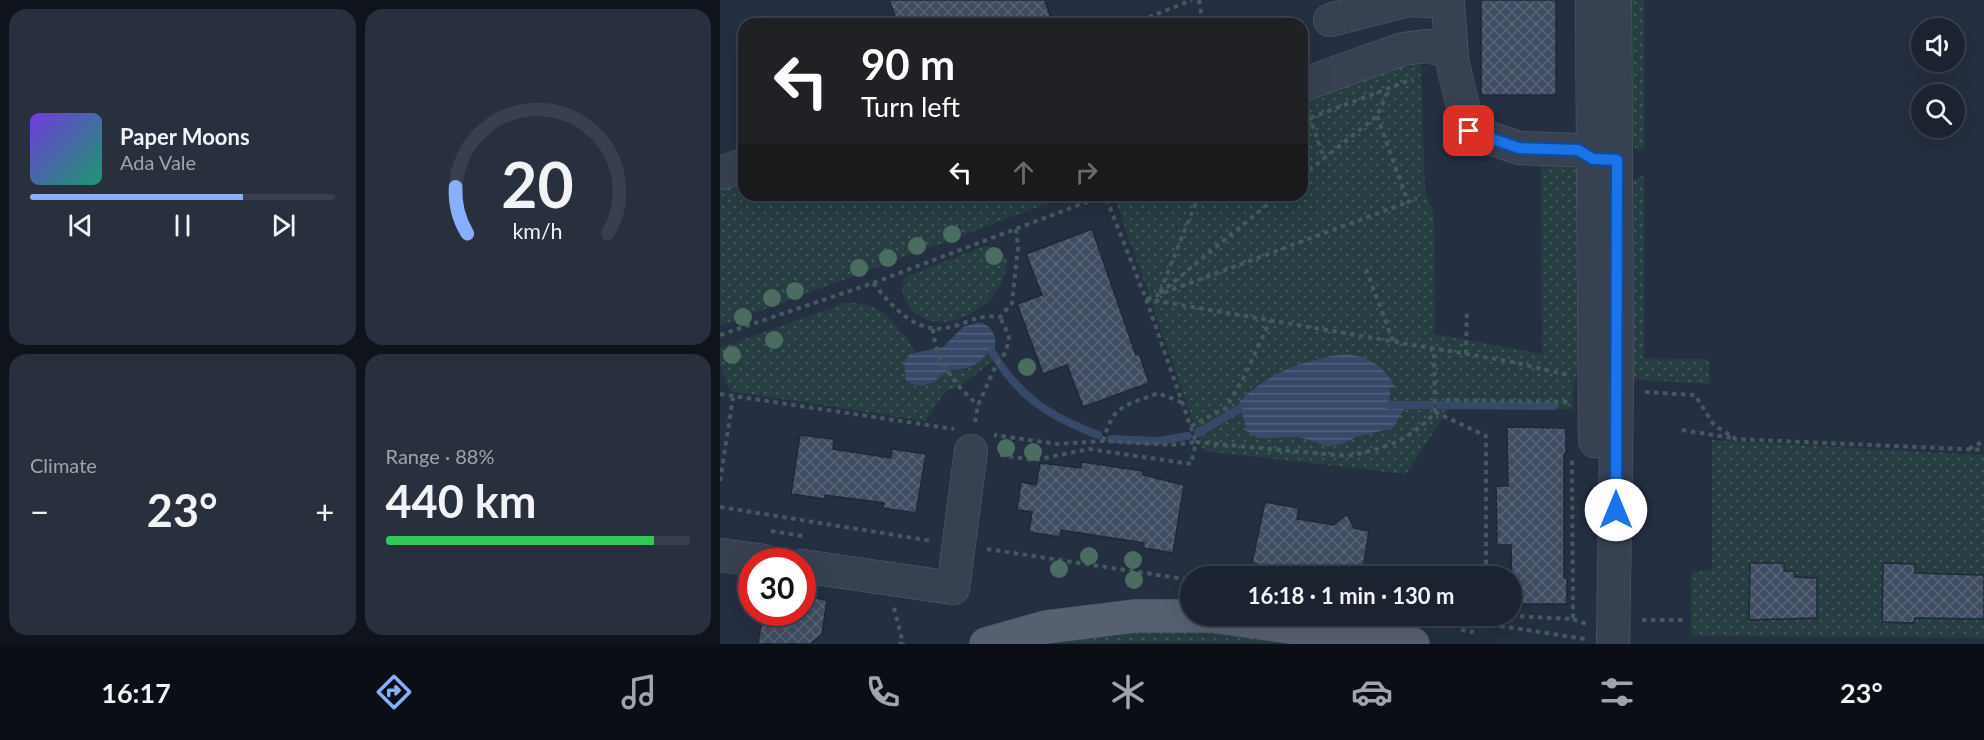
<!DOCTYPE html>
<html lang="en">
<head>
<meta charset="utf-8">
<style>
	:root { --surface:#1b2331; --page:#282f3d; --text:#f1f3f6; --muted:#a0a4ab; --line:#39404d; --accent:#88affd }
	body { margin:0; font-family:Lato,sans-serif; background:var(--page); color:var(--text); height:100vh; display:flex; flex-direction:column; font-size:22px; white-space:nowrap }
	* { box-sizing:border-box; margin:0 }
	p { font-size:20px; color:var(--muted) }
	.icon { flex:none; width:33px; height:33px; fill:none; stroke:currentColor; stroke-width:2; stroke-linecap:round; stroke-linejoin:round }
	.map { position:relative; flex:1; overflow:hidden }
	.panel { display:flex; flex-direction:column; gap:9px; padding:9px; background:#0f131b; width:720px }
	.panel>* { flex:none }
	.top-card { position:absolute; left:18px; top:18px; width:570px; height:183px; border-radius:18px; box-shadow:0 6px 24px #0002,0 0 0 2px var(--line); background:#202124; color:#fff; overflow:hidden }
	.controls { position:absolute; left:1191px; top:18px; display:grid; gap:12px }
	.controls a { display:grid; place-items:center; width:54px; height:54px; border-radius:50%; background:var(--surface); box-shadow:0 6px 24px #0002,0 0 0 2px var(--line); font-size:30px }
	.speed { position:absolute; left:18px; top:548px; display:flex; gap:12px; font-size:30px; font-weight:700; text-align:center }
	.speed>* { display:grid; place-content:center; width:78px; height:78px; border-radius:50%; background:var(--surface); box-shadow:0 6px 24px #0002,0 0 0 2px var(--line); line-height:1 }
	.speed .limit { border:9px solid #d22; background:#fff; color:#111 }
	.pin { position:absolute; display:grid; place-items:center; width:51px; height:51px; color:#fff; margin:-26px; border-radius:12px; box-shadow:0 3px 9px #0006 }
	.me { position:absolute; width:66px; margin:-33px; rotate:0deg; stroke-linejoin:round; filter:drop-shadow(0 0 4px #0008) }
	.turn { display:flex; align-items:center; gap:21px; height:126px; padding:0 24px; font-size:27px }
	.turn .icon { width:78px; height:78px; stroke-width:2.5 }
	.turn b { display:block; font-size:42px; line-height:51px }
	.lanes { display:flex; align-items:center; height:57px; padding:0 24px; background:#0003; justify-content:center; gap:30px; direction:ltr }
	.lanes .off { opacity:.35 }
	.big { font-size:45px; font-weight:700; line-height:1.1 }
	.panel .widget { flex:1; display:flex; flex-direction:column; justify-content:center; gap:9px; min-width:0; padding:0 21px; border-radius:18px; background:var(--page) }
	.panel .dial { align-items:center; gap:0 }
	.dial svg { height:156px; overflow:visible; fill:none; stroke:var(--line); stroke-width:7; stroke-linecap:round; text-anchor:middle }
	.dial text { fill:var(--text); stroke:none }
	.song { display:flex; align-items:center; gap:18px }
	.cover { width:72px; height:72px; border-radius:9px; background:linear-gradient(135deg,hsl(260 70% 55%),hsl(160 70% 35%)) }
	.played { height:6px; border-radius:3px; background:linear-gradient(90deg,var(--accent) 70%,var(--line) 70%) }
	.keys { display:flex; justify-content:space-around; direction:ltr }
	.heat { display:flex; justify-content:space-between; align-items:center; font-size:33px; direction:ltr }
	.charge { height:9px; border-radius:4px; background:linear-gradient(90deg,#34c759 88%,var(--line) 0) }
	.panel .tiles { flex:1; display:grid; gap:9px; grid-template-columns:repeat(2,1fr) }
	.trip { position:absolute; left:460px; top:566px; width:342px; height:60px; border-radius:30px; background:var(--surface); box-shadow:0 6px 24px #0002,0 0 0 2px var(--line); font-weight:700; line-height:60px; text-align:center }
	.dock { display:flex; height:96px; justify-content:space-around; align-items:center; background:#0b0e14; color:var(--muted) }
	.dock .icon { width:42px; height:42px }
	.dock .on { color:var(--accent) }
	.dock b { font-size:27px; color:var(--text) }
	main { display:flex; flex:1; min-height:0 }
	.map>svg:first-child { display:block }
	.green { fill:url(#green-dots) }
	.water { fill:url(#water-rules) }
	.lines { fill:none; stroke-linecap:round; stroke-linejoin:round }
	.stream { stroke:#374969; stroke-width:8 }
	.building { fill:url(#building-cross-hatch); stroke:#1f2838; stroke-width:1.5 }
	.minor-casing { stroke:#565f6e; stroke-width:34 }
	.major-casing { stroke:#424a5a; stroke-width:34 }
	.path { stroke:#445a5f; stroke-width:4; stroke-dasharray:4.5 4.5; stroke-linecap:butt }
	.minor { stroke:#384151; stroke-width:33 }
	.major { stroke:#566071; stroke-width:33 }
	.tree { fill:#4b6c60 }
	.route-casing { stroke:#114b97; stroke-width:15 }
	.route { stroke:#1a73e8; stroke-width:10 }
</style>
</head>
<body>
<main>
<section class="panel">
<div class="tiles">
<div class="widget">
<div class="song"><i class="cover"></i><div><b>Paper Moons</b><p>Ada Vale</p></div></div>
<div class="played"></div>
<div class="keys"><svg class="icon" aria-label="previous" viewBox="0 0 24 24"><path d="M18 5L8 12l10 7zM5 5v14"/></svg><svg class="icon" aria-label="pause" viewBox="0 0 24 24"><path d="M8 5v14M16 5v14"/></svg><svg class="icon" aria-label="next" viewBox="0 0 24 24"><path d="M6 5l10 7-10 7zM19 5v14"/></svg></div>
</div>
<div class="widget dial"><svg viewBox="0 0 100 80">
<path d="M14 69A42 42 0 1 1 86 69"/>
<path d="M14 69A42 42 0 0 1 8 45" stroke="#88affd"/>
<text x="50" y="56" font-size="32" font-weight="700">20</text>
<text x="50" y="72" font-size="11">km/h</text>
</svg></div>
<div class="widget"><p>Climate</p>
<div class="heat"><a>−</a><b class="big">23°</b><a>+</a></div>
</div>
<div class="widget"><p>Range · 88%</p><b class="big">440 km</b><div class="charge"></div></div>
</div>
</section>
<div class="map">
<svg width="1264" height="644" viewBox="0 0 1264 644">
	<defs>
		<pattern id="green-dots" width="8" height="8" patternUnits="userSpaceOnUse" patternTransform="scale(1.5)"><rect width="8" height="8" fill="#263d42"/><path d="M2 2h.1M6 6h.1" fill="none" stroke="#43575c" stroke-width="1.8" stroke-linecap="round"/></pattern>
		<pattern id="water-rules" width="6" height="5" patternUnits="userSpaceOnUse" patternTransform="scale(1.5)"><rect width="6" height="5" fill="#374969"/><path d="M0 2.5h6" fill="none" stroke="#52617d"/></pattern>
		<pattern id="building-cross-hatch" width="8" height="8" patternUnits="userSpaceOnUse" patternTransform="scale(1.5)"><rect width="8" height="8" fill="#404c61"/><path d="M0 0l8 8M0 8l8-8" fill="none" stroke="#596476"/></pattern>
	</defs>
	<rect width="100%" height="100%" fill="#242f41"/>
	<!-- green -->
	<path class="green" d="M 908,0 L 924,0 L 924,150 L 916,149 L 907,135 Z
		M 701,60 L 705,193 L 714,215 L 715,334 L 822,354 L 821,166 L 859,163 L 859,361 L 853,390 L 854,409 L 729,409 L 686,474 L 483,451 L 394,195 L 582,195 L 582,102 Z
		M 24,174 L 24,195 L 342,195 L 343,198 L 0,326 L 0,183 Z
		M 924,175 L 924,358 L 989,359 L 990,384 L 907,379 L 908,183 Z
		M 264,246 C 276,247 283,251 288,262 C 285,274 281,287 273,296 C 253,319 212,335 189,307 C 182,298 181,288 185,277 Z
		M 127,302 C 134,303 144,303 151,306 C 169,314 185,334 195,351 L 189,354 L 223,375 L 228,370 L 247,370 L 268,352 L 273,360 L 245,383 L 225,392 L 205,421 L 10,391 L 0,366 L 0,348 Z
		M 992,440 L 1264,455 L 1264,638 L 971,636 L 971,571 L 992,570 Z
		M 384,631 L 490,632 L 587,644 L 445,642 L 305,644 Z"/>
	<!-- water -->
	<path class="water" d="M 259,322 C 273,326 278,338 274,351 L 268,352 C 257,367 246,370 228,370 C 216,382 202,392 186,380 L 184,364 L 189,354 L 223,347 L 243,327 Z
		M 625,354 C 648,356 665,366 675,387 L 670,388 L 669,408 L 685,408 L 673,428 L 636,437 L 623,444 L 606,446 L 579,437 L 539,438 L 527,432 L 519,402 C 549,372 584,360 625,354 Z"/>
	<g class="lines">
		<!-- stream -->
		<path class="stream" d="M 272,352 C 300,398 329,416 378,435
			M 669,405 L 711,405
			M 720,405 L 834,406
			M 478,433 L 519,409
			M 391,439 L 438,441 L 468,436"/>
	</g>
	<!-- building -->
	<path class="building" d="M 169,0 L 325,0 L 333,24 L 178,24 Z
		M 761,0 L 836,0 L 836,95 L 761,95 Z
		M 372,229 L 416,355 L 419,353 L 429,383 L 363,407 L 347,365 L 323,374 L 297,304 L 322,295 L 306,254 Z
		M 787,427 L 846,428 L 846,453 L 844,454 L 844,578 L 847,578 L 847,604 L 792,604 L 791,545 L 777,545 L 776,486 L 788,486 Z
		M 80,435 L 114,439 L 113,449 L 171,458 L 172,449 L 206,454 L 196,513 L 163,508 L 164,503 L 105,495 L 105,499 L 71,494 Z
		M 362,462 L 423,471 L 423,475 L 464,485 L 453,553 L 424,548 L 424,543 L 341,530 L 340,537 L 309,532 L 312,512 L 297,510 L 301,482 L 316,485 L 320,463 L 361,468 Z
		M 545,502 L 579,508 L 577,519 L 614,525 L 627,514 L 634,528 L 649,531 L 642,575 L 582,565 L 581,572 L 532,563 Z
		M 1030,563 L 1064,563 L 1064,571 L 1074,571 L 1075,577 L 1097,578 L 1097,618 L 1029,620 Z
		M 1163,563 L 1195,564 L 1195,573 L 1264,575 L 1264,619 L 1195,618 L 1194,623 L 1162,622 Z
		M 82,596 L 107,600 L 102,634 L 90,644 L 38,644 L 43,612 L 82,612 Z"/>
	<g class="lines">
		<defs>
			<path id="minor" d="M 689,0 L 728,2 L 732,61 L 749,131 L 799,148 L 858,150 L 873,159 L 892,160
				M 872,0 L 875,441
				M 610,20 L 688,0
				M 582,85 L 683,49 L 706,46 L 731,51
				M 0,173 L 24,165
				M 0,555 L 44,561
				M 82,566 L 233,588 L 251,451
				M 893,644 L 897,388 L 895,0"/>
			<path id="major" d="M 266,644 L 326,627 L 415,616 L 490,616 L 693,644"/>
		</defs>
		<!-- minor casing -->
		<use href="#minor" class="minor-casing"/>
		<!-- major casing -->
		<use href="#major" class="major-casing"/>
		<!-- path -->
		<path class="path" d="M 479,0 L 483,24
			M 412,24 L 472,0
			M 589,116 L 604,158
			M 657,116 L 688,202 L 697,198
			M 582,121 L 693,79
			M 582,176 L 657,116 L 668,91
			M 479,195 L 439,294 L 559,195
			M 646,269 L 673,341
			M 153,283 C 175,309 197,337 235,326 C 253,320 259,315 280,317 L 292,303 L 298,247 L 296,228
			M 426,299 L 793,362 L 848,375
			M 427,299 L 688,202
			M 213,329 C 215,360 236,386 258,405
			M 0,335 L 153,283 L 385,195 L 426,299 L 476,442 L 452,445 L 383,441 L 338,444 L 274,435
			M 746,354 L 747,309
			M 925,392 L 975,395 L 994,425 L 1016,439 L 1264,450
			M 0,394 L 234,429
			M 726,400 L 848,402
			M 715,412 L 766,436 L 766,571 L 769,576
			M 255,422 L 258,405 L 276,365 L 286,352 L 289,336 L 280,317
			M 471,426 L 506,408 L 525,375 L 550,321
			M 962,430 L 1012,438
			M 383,441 C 394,403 404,407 438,393 L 463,403
			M 1249,449 L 1264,441
			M 280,455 L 315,460 L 369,449 L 471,464 L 476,442 L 626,456 C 661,450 692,440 715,412 L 714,349
			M 0,481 L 13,397
			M 0,507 L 212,541
			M 51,531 L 82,536
			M 267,549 L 471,580
			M 174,608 L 183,643 L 178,644
			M 709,615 L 865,639
			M 773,615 L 853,619 L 852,458
			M 853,619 L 866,624
			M 922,620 L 966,620
			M 741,630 L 752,632 L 753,622"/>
		<!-- minor -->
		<use href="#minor" class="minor"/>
		<!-- major -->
		<use href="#major" class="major"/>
	</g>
	<!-- trees -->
	<g class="tree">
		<circle cx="232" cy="234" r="9"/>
		<circle cx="197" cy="246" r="9"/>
		<circle cx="274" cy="256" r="9"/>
		<circle cx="168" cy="258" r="9"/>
		<circle cx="139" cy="268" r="9"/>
		<circle cx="75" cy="291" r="9"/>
		<circle cx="52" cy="298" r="9"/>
		<circle cx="23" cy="317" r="9"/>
		<circle cx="54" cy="340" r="9"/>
		<circle cx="12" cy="355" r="9"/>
		<circle cx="307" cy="367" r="9"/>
		<circle cx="286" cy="448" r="9"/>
		<circle cx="313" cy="452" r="9"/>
		<circle cx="369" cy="556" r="9"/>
		<circle cx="413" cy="560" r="9"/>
		<circle cx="339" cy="569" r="9"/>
		<circle cx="414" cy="580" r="9"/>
	</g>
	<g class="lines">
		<defs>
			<path id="route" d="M 749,131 L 799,148 L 858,150 L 873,159 L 897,160 L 896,510"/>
		</defs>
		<!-- route casing -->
		<use href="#route" class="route-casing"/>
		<!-- route -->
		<use href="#route" class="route"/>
	</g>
</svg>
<div class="controls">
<a><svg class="icon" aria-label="sound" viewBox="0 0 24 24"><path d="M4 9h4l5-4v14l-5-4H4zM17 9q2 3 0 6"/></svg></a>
<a><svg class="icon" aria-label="search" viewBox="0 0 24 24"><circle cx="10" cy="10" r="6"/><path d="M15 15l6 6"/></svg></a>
</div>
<div class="speed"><div class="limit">30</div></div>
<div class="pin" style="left:749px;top:131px;background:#d93025"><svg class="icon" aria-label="arrive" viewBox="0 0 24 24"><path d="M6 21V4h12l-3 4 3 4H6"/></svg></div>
<svg class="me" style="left:896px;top:510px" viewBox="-20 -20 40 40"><circle r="19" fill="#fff"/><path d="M0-13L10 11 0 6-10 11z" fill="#1a73e8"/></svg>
<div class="trip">16:18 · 1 min · 130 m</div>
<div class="top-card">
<div class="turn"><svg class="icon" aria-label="left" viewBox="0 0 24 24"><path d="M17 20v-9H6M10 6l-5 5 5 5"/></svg><div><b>90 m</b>Turn left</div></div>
<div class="lanes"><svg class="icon" aria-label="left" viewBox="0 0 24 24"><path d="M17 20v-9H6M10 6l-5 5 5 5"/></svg><svg class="icon off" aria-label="ahead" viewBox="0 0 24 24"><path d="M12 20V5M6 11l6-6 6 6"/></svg><svg class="icon off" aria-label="right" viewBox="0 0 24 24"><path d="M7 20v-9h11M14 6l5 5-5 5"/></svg></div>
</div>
</div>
</main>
<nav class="dock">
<b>16:17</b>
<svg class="icon on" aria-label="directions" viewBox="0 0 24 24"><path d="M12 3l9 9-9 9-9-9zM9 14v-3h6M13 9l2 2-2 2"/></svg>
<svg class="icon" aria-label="music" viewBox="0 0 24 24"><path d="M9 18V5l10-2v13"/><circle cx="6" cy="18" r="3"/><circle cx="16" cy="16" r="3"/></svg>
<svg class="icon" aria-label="phone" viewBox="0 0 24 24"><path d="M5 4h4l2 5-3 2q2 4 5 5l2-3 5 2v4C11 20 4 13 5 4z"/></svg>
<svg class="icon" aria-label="climate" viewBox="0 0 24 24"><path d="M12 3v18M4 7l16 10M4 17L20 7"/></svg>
<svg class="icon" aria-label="car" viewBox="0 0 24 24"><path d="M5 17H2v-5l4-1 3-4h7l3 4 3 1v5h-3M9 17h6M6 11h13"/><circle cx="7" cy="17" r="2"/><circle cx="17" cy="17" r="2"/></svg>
<svg class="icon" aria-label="filters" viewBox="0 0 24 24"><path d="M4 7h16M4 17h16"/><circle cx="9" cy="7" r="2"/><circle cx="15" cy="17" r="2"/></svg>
<b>23°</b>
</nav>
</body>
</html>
